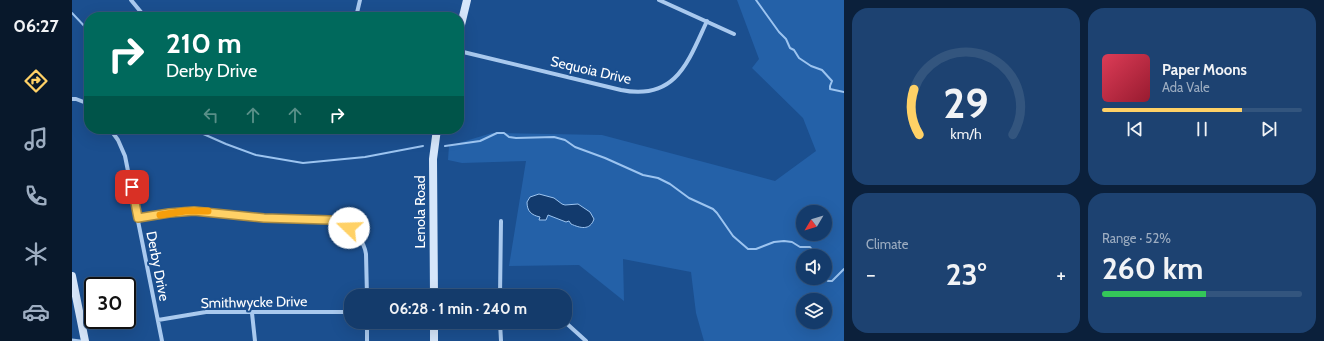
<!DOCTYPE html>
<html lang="en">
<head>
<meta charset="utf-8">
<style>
	:root { --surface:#143b6b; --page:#1d4271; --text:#f1f3f6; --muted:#9dadc1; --line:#33557e; --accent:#ffd166 }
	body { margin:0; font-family:Cabin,sans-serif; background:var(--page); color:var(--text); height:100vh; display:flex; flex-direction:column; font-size:15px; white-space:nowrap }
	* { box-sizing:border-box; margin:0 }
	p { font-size:13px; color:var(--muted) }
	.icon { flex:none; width:22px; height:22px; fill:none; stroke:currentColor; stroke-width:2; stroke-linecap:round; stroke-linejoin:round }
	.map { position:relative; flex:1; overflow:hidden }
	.side { display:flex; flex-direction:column; gap:8px; padding:8px; background:#0b203b; width:480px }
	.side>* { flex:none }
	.guide { position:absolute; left:12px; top:12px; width:380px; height:122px; border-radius:16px; box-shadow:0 4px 16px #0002,0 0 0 1px var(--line); background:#00695c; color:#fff; overflow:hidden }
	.needle { width:26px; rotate:232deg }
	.controls { position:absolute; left:724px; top:205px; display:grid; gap:8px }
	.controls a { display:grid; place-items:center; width:36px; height:36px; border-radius:50%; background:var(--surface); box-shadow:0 4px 16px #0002,0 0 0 1px var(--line); font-size:20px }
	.speed { position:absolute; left:12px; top:277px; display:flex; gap:8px; font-size:20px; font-weight:700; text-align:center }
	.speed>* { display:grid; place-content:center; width:52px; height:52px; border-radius:50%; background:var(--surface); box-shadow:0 4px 16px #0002,0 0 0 1px var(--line); line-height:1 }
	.speed .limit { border:2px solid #111; border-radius:6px; background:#fff; color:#111 }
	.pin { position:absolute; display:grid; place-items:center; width:34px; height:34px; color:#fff; margin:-17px; border-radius:8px; box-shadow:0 2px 6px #0006 }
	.me { position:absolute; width:44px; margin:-22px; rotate:291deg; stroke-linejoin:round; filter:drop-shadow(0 0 3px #0008) }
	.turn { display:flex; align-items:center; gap:14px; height:84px; padding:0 16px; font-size:18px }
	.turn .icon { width:52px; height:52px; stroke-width:2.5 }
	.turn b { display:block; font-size:28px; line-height:34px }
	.lanes { display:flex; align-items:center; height:38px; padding:0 16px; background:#0003; justify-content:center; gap:20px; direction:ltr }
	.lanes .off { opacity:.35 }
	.big { font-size:30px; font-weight:800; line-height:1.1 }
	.side .tile { flex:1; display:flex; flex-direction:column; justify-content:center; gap:6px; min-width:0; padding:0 14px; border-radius:16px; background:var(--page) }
	.side .dial { align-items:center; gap:0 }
	.dial svg { height:104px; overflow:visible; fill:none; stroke:var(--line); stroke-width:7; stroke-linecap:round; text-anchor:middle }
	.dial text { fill:var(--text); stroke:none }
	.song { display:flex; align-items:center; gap:12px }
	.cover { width:48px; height:48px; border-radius:6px; background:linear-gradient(135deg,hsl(350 70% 55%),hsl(350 70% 35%)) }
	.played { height:4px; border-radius:2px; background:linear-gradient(90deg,var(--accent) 70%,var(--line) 70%) }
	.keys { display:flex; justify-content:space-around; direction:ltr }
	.heat { display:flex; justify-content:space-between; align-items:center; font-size:22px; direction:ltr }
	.charge { height:6px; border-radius:3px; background:linear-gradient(90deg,#34c759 52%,var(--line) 0) }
	.side .tiles { flex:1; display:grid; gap:8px; grid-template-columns:repeat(2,1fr) }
	.trip { position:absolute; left:272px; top:289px; width:228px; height:40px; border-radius:16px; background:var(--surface); box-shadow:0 4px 16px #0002,0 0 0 1px var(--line); font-weight:800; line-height:40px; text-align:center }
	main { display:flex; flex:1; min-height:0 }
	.menu { display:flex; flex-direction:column; width:72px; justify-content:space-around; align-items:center; background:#08182b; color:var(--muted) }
	.menu .icon { width:28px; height:28px }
	.menu .current { color:var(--accent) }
	.menu b { font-size:18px; color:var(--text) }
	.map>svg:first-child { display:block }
	.green { fill:#2461a8; fill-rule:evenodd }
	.water { fill:#123a6d; stroke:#9cc4f0 }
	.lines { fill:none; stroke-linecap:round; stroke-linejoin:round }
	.stream { stroke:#9cc4f0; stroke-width:2 }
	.lane { stroke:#a9c9ee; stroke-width:3 }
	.street { stroke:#a9c9ee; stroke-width:4 }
	.secondary { stroke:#d6e6fa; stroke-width:8 }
	.route-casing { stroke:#a68842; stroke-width:10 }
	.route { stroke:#ffd166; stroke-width:7 }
	.slow { stroke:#f59e0b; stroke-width:7 }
	.labels { text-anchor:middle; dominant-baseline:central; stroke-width:4; stroke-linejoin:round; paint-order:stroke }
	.street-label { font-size:14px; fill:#fff; stroke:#1b4f8f }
</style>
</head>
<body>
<main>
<nav class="menu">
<b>06:27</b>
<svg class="icon current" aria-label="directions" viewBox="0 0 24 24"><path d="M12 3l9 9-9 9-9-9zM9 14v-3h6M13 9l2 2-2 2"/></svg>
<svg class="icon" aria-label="music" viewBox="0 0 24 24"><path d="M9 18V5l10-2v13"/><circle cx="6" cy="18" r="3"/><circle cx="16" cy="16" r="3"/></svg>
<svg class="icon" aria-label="phone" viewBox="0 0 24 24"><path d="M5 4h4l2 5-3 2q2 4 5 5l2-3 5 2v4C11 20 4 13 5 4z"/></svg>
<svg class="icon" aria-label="climate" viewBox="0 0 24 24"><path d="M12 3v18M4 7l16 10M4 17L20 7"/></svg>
<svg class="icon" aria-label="car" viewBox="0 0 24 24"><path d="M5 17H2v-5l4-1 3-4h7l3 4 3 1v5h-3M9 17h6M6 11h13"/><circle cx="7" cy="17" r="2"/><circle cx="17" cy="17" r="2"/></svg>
</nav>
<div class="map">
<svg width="772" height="341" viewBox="0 0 772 341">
	<rect width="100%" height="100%" fill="#1b4f8f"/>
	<!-- green -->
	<path class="green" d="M 665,0 L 772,0 L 772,341 L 632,341 L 624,313 L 619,272 L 551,259 L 552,301 L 507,265 L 437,266 L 454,161 L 390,163 L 376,160 L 377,146 L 420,133 L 530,135 L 703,181 L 744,151 L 731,118 L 680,68 L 687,59 ZM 731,212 L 753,212 L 753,234 L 731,234 ZM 731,256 L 753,256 L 753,278 L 731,278 ZM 731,300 L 753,300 L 753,322 L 731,322 Z"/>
	<!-- water -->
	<path class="water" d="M 467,194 L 482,198 L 490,204 L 493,205 L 506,204 L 518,212 L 522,219 C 518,231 508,228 499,224 L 497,221 L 494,222 L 476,215 L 474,220 L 467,220 L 468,217 C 459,215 455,211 455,202 L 458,197 Z"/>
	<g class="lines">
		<!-- stream -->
		<path class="stream" d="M 684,0 L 707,32 L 714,39 L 718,48 L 722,50 L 727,58 L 739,66 L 750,70 L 760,81 L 758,86 L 758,89 L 772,92
			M 0,13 L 17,31
			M 120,129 L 154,144 L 184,155 L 231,163 L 293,157 L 351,146
			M 373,146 L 408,141 L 425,133 L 432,133 L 437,137 L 444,138 L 482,137 L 493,140 L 503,147 L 533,158 L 571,175 L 586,178 L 598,184 L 617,198 L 641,209 L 645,213 L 661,236 L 676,249 L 684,249 L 702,242 L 712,241 L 720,242 L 728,247 L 738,247 L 745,256
			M 753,269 L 753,272
			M 753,278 L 756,281 L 760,281 L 772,269"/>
		<!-- lane -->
		<path class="lane" d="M 0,340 L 8,341"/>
		<!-- street -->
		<path class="street" d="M 59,0 L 73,17
			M 587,0 L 662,34
			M 284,17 L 288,0
			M 387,51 L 549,90 C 604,101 616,62 635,21
			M 0,99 L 4,99 L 17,104
			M 38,129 L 46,140 L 53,156 L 90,341
			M 66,218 C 84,215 102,211 120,211 C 150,210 181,217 211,219 C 230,220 253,216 271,224 C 283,230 292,241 294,254 L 295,296
			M 428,296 L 429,221
			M 180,313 L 183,341
			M 86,320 L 134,312 L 279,312
			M 428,322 L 429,341
			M 493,322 L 514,341
			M 295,341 L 295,322"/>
		<!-- secondary -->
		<path class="secondary" d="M 387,33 L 395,0
			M 0,276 L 13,341
			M 362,296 L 361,159 L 365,129
			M 362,341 L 362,322"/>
	</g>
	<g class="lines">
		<defs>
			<path id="route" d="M 60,187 L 66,218 L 97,213 L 122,211 L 192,218 L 258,220 L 271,224 L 277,228"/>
		</defs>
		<!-- route casing -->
		<use href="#route" class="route-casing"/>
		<!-- route -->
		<use href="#route" class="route"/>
		<!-- slow -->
		<path class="slow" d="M 88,215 L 113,211 L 136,211"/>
	</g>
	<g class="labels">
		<!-- street labels -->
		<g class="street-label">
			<text transform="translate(519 70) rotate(13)">Sequoia Drive</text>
			<text transform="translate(348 212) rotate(-90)">Lenola Road</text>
			<text transform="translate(86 266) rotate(79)">Derby Drive</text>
			<text transform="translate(182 302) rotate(-1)">Smithwycke Drive</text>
		</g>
	</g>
</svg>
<div class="controls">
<a><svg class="needle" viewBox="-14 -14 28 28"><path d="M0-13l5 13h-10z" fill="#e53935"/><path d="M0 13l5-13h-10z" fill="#9dadc1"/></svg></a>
<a><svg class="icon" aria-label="sound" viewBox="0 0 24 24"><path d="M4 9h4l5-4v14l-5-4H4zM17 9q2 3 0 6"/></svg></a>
<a><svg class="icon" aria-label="layers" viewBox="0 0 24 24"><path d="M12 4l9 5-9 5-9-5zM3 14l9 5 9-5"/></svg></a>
</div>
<div class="speed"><div class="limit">30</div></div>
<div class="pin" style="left:60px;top:187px;background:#d93025"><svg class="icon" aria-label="arrive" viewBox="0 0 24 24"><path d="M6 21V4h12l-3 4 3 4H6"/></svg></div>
<svg class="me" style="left:277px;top:228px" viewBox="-20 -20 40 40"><circle r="19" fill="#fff"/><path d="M0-13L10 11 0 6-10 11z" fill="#ffd166"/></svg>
<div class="trip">06:28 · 1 min · 240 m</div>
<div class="guide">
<div class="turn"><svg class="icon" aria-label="right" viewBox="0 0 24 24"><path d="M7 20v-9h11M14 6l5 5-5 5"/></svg><div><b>210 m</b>Derby Drive</div></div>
<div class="lanes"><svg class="icon off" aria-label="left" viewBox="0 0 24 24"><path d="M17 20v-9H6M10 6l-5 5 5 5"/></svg><svg class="icon off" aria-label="ahead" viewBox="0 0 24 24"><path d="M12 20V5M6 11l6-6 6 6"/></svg><svg class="icon off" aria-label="ahead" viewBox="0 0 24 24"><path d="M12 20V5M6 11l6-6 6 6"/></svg><svg class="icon" aria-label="right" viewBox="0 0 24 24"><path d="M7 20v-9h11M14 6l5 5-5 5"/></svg></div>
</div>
</div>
<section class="side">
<div class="tiles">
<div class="tile dial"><svg viewBox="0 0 100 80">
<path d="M14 69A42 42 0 1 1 86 69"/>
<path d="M14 69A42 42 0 0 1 10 34" stroke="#ffd166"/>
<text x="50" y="56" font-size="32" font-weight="700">29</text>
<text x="50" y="72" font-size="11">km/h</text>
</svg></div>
<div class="tile">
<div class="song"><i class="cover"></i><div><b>Paper Moons</b><p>Ada Vale</p></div></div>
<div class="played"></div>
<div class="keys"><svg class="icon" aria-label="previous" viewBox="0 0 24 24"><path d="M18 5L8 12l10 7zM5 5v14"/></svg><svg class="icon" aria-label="pause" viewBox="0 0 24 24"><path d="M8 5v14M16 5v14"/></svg><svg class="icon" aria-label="next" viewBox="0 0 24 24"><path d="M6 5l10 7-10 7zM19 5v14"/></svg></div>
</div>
<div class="tile"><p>Climate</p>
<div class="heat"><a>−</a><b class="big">23°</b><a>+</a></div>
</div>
<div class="tile"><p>Range · 52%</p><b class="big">260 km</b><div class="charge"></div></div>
</div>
</section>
</main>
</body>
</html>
